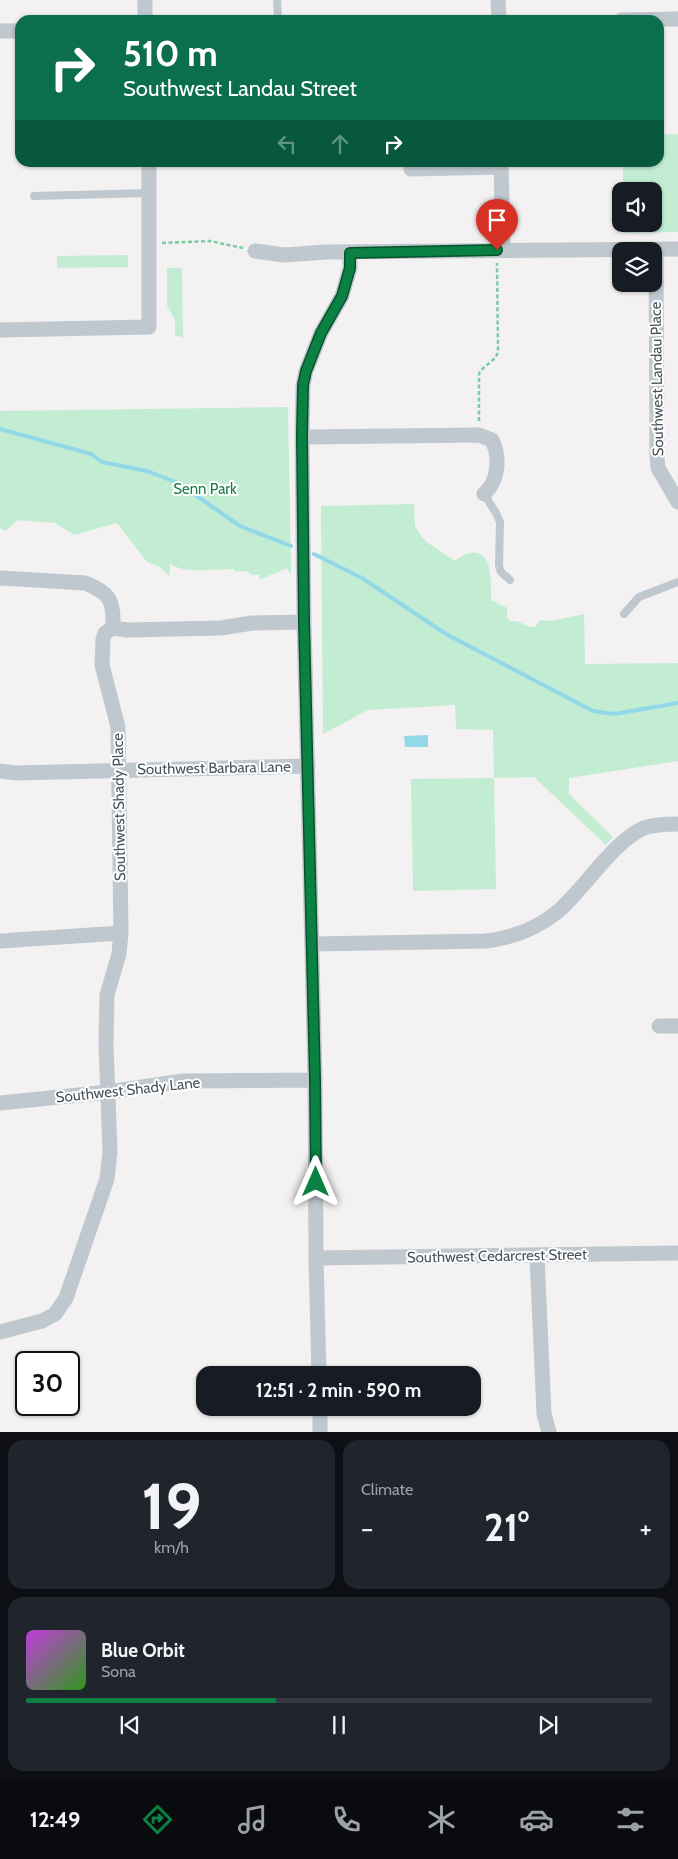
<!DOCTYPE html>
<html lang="en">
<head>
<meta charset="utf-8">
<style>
	:root { --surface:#171b24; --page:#20242c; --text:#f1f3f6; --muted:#9ea1a6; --line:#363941; --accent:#0b8043 }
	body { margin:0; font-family:Cabin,sans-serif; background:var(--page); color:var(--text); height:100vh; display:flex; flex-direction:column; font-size:19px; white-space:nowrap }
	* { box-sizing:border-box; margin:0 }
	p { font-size:16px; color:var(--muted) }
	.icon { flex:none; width:28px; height:28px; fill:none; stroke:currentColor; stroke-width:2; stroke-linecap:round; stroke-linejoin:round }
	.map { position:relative; height:1432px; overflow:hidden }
	.details { display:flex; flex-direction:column; gap:8px; padding:8px; background:#0d0f14; flex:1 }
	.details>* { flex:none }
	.hud { position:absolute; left:15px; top:15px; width:649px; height:152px; border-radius:15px; box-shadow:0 1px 4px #0004; background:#0b6e4f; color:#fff; overflow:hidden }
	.buttons { position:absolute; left:612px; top:182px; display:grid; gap:10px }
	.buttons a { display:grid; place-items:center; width:50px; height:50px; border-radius:10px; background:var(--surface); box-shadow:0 1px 4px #0004; font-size:25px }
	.speed { position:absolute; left:15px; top:1351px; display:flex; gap:10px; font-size:25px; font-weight:700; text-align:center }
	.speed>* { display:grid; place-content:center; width:65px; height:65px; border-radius:50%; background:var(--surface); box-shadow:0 1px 4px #0004; line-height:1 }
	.speed .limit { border:2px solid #111; border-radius:8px; background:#fff; color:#111 }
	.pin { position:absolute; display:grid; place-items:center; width:42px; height:42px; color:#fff; margin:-51px -21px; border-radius:50% 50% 50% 0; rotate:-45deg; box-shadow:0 0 5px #0007 }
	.pin .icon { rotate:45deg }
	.me { position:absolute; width:55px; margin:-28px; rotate:0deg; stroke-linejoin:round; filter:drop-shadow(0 0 4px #0008) }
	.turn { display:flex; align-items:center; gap:18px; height:105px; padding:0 25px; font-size:22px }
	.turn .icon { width:65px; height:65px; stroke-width:2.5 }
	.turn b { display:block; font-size:35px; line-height:42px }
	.lanes { display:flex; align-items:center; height:48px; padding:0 25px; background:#0003; justify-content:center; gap:25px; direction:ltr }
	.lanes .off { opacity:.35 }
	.big { font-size:38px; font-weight:700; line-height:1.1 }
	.details .widget { flex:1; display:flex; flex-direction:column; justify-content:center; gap:8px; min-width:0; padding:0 18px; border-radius:15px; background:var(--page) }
	.details .dial { align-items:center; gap:0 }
	.dial b { font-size:65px; line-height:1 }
	.song { display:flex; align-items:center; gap:15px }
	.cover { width:60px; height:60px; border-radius:8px; background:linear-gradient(135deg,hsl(290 70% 55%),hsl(110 70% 35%)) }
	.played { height:5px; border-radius:2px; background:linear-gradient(90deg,var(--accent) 40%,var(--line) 40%) }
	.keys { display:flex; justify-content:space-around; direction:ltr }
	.heat { display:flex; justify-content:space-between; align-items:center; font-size:28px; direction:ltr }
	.details .tiles { flex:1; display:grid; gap:8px; grid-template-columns:1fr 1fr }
	.widget:last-child { grid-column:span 2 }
	.trip { position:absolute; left:196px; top:1366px; width:285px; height:50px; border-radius:15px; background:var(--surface); box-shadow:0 1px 4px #0004; font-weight:700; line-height:50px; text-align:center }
	.tabs { display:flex; height:80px; justify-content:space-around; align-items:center; background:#090b0e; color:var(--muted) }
	.tabs .icon { width:35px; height:35px }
	.tabs .current { color:var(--accent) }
	.tabs b { font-size:22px; color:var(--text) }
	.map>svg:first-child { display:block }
	.green { fill:#c2edd2 }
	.water { fill:#92d8e8 }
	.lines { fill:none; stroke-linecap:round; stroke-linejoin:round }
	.stream { stroke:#92d8e8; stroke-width:4 }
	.path { stroke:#7ccaa1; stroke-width:2.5; stroke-dasharray:4 2.5; stroke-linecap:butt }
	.lane { stroke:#bfc8ce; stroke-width:8 }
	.street { stroke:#bfc8ce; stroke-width:15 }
	.route-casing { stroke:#07532c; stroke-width:12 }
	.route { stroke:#0b8043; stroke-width:9 }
	.labels { text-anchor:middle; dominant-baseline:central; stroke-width:4; stroke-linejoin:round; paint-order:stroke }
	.street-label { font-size:15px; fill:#49545d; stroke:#fff }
	.park-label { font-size:15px; fill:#1d7c4a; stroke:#fff }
</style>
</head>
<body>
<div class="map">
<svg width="678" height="1432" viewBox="0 0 678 1432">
	<rect width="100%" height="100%" fill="#f3f1f1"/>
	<!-- green -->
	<path class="green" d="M 678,134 L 678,232 L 624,233 L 624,224 L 654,224 L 654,191 L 623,191 L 623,163 L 659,162 L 659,135 Z
		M 128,255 L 128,267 L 57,268 L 57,256 Z
		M 167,268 L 182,268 L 183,338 L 175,335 L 175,320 L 167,305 Z
		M 288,407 L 291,575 L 287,568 L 259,580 L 260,575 L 252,575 L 247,571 L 235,572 L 234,569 C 216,569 185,574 170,564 L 170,576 L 158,566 L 147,562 L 117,523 L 74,535 L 55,523 L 18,520 L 5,531 L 0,528 L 0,411 Z
		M 414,504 L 415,526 L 422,537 L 428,543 L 455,561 C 459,558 464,554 469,553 C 494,547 491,586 491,600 L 507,608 L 507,617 L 510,621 L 517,621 L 529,627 L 535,627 L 540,620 L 551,621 L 584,614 L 585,664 L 678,663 L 678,761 L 569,778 L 569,794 L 613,837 L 606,845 L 534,777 L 494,778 L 496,889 L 413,891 L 411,779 L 494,778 L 493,730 L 456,729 L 455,705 L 368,710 L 323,734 L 321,506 Z"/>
	<!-- water -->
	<path class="water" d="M 428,735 L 428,747 L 405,747 L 404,736 Z"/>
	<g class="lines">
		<!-- stream -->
		<path class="stream" d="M 0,429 L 91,454 L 102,462 L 147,471 L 178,483 L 240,526 L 291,546
			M 314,554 L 362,578 L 446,634 L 593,711 L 614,714 L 678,703"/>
		<!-- path -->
		<path class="path" d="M 162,243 L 210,241 L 243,248
			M 479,421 L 479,374 C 483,365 495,362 498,352 L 497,263"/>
		<!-- lane -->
		<path class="lane" d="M 277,0 L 278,20
			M 34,196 L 149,193
			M 484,494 L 496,513 L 500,522 L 499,566 L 501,572 L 510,580
			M 624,614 L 639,597 L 678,582"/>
		<!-- street -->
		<path class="street" d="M 145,0 L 145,20
			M 498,0 L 499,20
			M 622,20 L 678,19
			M 0,31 L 20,31
			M 501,162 L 503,250
			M 411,169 L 501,167
			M 656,249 L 657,456 L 658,468 L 678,502
			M 255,251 L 284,255 L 326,252 L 678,249
			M 0,330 L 149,327 L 149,162
			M 302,437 L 479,435 L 492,440 C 500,457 499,481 484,494
			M 0,578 L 85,583 C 111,593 114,602 113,628
			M 0,771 L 16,773 L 308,766
			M 0,941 L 121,933
			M 312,944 L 486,941 C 511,938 536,929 556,913 C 583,891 613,841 644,828 C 655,824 667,824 678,824
			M 659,1026 L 678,1026
			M 0,1103 L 108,1092 L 183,1081 L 315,1080
			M 537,1256 L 544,1414 L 549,1432
			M 316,1258 L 678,1253
			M 0,1332 L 42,1321 L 55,1314 L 66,1298 L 107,1179 L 110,1152 L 106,1044 L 107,995 L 119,954 L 121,933 L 118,727 L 102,665 L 103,639 L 105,633 L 113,628 L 127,630 L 221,628 L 252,623 L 304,622
			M 319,1375 L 316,1258 L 315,1080 L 304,622 L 302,437 L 303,385 L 306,371 L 321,333 L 342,296 L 350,268 L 350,253
			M 320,1408 L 320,1432"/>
	</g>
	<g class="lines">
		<defs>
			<path id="route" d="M 316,1182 L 315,1080 L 304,622 L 302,436 L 303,385 L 306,371 L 321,333 L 342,296 L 350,268 L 350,253 L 497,250"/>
		</defs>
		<!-- route casing -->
		<use href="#route" class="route-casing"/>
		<!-- route -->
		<use href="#route" class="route"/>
	</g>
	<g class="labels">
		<!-- street labels -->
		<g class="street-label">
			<text transform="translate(657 379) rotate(-91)">Southwest Landau Place</text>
			<text transform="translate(214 768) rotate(-1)">Southwest Barbara Lane</text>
			<text transform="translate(119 807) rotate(-91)">Southwest Shady Place</text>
			<text transform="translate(128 1090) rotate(-6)">Southwest Shady Lane</text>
			<text transform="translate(497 1256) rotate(-1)">Southwest Cedarcrest Street</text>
		</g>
		<!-- park labels -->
		<g class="park-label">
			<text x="205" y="489">Senn Park</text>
		</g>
	</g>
</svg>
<div class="buttons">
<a><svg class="icon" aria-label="sound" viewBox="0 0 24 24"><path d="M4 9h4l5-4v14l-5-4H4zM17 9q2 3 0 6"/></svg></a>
<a><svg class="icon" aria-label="layers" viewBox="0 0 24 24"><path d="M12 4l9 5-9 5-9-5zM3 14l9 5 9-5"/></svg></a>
</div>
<div class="speed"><div class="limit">30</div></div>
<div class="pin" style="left:497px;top:250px;background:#d93025"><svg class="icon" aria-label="arrive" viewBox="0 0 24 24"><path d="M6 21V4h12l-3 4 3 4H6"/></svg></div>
<svg class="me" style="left:316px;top:1182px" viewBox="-20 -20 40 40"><path d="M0-17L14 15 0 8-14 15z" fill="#0b8043" stroke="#fff" stroke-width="4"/></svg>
<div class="trip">12:51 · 2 min · 590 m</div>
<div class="hud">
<div class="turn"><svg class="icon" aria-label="right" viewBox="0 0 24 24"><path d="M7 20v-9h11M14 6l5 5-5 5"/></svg><div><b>510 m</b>Southwest Landau Street</div></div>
<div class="lanes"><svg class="icon off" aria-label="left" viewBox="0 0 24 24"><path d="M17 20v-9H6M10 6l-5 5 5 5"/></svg><svg class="icon off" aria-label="ahead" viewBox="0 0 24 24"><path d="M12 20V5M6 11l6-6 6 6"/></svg><svg class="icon" aria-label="right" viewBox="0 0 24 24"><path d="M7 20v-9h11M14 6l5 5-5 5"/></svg></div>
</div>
</div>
<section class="details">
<div class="tiles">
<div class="widget dial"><b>19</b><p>km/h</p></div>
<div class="widget"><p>Climate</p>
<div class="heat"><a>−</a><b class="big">21°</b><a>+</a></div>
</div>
<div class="widget">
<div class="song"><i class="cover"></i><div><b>Blue Orbit</b><p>Sona</p></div></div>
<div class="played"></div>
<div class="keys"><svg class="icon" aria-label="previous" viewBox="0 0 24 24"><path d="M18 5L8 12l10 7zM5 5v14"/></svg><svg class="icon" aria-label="pause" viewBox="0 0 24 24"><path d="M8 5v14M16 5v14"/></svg><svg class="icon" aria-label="next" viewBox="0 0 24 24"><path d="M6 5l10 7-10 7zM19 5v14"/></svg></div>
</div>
</div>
</section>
<nav class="tabs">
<b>12:49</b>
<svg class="icon current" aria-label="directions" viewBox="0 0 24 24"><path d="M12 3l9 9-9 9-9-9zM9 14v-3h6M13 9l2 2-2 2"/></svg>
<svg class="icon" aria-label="music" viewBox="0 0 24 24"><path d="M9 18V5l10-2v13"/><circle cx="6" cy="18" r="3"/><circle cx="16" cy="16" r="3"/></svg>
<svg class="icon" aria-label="phone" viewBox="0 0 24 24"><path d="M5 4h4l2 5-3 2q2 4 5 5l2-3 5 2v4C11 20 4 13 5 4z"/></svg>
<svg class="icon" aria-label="climate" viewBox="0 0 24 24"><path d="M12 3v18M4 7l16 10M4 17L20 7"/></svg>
<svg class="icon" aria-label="car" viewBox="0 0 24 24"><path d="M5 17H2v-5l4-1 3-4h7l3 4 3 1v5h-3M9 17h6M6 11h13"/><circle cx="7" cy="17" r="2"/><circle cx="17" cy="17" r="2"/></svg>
<svg class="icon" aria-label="filters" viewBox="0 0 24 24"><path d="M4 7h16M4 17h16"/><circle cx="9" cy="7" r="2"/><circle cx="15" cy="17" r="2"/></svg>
</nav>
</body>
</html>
